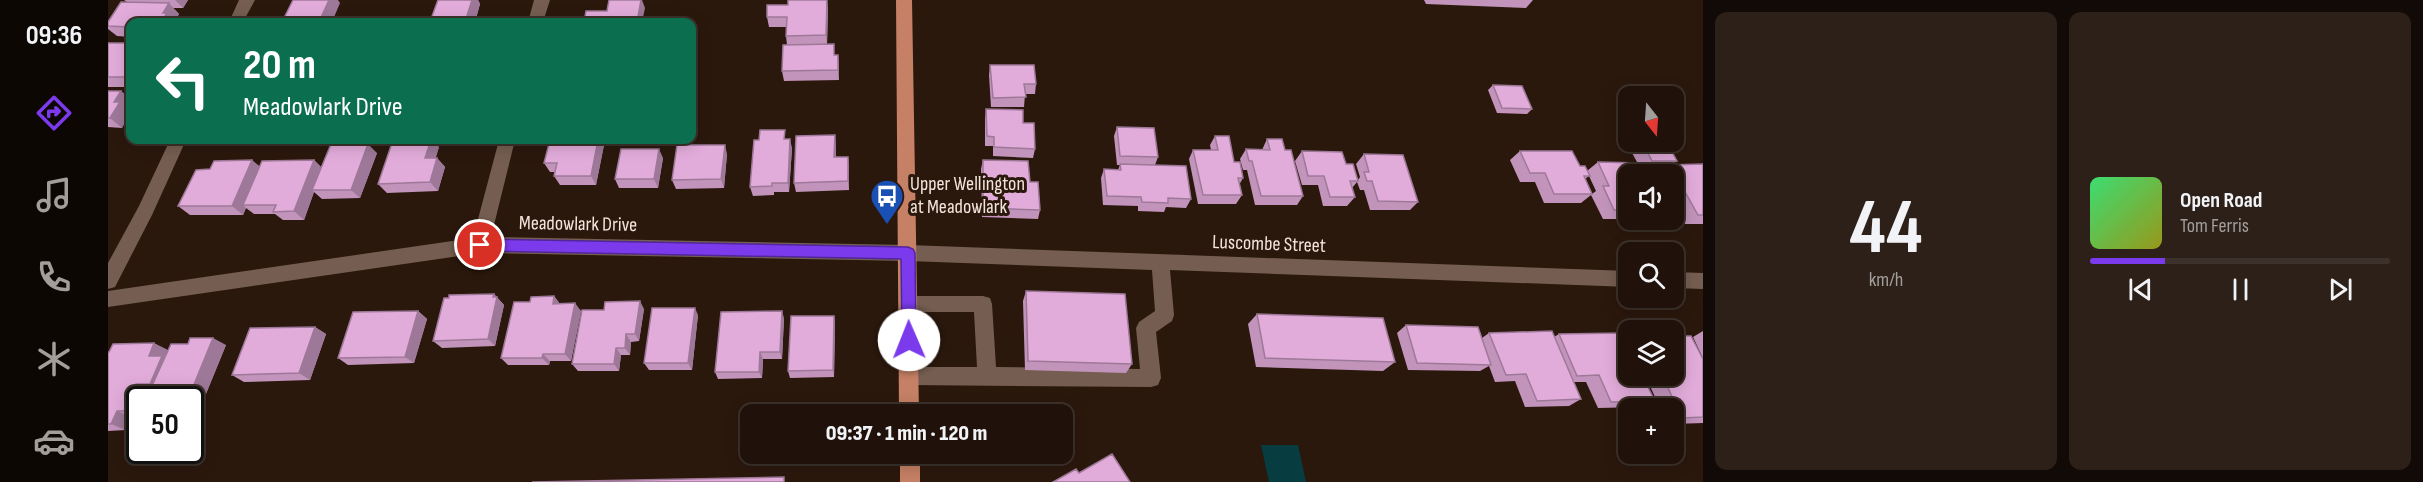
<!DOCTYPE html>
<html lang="en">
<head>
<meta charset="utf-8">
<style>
	:root { --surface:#20120a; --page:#2d2018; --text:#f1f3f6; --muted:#a29e9c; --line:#3d322b; --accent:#7c3aed }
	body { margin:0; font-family:"Sofia Sans Condensed",sans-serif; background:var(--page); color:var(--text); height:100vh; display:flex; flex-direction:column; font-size:22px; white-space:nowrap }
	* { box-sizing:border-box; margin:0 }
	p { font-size:20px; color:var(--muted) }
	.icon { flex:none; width:33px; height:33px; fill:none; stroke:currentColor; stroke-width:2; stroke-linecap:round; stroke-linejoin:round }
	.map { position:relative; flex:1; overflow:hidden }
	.drawer { display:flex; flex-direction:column; gap:12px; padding:12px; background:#120a06; width:720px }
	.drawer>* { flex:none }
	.hud { position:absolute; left:18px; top:18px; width:570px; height:126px; border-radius:12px; box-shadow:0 3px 15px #0003,0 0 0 2px var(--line); background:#0b6e4f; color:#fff; overflow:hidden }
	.needle { width:39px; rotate:163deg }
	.buttons { position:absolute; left:1510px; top:86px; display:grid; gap:12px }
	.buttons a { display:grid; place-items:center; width:66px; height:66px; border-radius:12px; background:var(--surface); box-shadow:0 3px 15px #0003,0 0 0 2px var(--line); font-size:30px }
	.speed { position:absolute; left:18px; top:386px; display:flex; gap:12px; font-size:30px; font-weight:700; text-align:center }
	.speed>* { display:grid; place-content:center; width:78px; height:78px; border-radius:50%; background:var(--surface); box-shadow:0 3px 15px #0003,0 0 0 2px var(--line); line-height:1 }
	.speed .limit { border:3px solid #111; border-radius:9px; background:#fff; color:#111 }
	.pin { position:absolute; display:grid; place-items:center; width:51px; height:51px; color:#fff; margin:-26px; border:3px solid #fff; border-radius:50%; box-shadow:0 2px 6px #0007 }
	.me { position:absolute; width:66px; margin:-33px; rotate:359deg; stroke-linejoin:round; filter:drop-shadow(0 0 4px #0008) }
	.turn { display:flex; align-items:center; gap:21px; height:126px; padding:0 18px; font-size:27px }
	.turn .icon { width:78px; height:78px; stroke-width:2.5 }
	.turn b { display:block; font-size:42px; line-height:51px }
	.drawer .tile { flex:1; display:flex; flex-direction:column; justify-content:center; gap:9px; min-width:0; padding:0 21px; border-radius:12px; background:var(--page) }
	.drawer .dial { align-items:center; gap:0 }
	.dial b { font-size:78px; line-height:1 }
	.song { display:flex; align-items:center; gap:18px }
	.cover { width:72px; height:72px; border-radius:9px; background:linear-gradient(135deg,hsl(140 70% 55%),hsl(60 70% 35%)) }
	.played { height:6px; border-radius:3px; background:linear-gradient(90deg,var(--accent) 25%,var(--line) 25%) }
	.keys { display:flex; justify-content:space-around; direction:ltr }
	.drawer .tiles { flex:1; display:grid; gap:12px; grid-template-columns:repeat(2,1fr) }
	.trip { position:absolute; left:632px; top:404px; width:333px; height:60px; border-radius:12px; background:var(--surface); box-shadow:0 3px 15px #0003,0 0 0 2px var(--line); font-weight:800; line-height:60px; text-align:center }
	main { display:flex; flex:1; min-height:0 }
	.tab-bar { display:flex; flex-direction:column; width:108px; justify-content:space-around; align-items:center; background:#0d0704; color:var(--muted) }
	.tab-bar .icon { width:42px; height:42px }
	.tab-bar .selected { color:var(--accent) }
	.tab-bar b { font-size:27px; color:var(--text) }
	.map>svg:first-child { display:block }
	.water { fill:#073d41 }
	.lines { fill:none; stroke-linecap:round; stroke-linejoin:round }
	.minor { fill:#755e51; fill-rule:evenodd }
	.major { fill:#c58065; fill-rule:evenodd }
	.wall { fill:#c294bb; fill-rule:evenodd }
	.shaded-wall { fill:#9e7899 }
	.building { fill:#e2acda; stroke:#9e7899; stroke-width:1.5 }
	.route { fill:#7c3aed; stroke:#51269a; stroke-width:1.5 }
	.labels { text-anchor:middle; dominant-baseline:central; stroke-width:6; stroke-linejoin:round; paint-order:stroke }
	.poi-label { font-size:20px; fill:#f3e5dd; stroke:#2b180d; text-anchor:start }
	.street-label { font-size:20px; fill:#f3e5dd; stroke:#2b180d }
</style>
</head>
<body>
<main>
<nav class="tab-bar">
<b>09:36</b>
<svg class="icon selected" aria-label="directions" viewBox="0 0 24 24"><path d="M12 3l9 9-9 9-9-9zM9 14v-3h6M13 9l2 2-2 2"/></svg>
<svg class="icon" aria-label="music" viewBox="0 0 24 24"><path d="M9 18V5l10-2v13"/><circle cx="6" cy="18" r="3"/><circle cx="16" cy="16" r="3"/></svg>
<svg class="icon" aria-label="phone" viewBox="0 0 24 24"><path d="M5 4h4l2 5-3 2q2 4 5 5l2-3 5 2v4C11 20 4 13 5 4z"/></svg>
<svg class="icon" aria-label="climate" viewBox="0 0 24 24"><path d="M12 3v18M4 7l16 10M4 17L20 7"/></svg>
<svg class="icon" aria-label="car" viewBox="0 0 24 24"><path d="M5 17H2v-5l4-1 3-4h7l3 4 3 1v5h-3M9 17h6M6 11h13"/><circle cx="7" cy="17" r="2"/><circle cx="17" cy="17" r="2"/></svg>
</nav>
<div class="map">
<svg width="1595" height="482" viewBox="0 0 1595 482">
	<rect width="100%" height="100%" fill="#2b180d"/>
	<!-- water -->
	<path class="water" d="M 1153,445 L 1190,445 L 1198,482 L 1161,482 Z"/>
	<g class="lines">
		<!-- minor -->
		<path class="minor" d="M 131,0 L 147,0 L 135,22 L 121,22 Z
			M 426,0 L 442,0 L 435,22 L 420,22 Z
			M 62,140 L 78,140 L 44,215 L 7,287 L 0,289 L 0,263 L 31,206 Z
			M 391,140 L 407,140 L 383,237 L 800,245 L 1521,271 L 1521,287 L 1062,270 L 1066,315 L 1064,321 L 1048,332 L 1053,378 L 1050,385 L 1043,387 L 802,385 L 795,383 L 792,376 L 795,369 L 802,367 L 869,367 L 866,312 L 800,312 L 793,310 L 791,304 L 793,298 L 800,296 L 875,296 L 882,298 L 884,304 L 888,367 L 1032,369 L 1028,328 L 1031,322 L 1047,311 L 1044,270 L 800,261 L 372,253 L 0,307 L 0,291 L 365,238 Z
			M 1566,272 L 1595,273 L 1595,289 L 1566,288 Z"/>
		<!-- major -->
		<path class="major" d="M 788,0 L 804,0 L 811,414 L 791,414 Z
			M 792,453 L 812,453 L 812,482 L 792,482 Z"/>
	</g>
	<!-- wall -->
	<path class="wall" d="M 16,0 L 80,0 L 75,8 L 65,8 L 71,14 L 67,21 L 69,22 L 22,22 L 22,37 L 9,36 L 0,29 L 0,22 L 19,2 Z
		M 330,0 L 370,0 L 372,4 L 367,22 L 325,22 L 323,19 Z
		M 1316,0 L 1425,0 L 1418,8 L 1318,4 Z
		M 720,7 L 719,45 L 727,55 L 730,55 L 731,80 L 676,81 L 674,71 L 679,45 L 678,36 L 678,27 L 661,27 L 659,17 Z
		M 0,43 L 22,43 L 22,87 L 0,87 Z
		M 882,65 L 928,84 L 927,94 L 917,94 L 916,107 L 883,107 L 881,75 Z
		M 1385,85 L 1424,109 L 1419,114 L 1389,113 L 1380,90 Z
		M 0,91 L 13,91 L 22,99 L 22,105 L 20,109 L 14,128 L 0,127 Z
		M 878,109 L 915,123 L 927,149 L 925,158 L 885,156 L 885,146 L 877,146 L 877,119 Z
		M 1521,121 L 1521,141 L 1558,141 L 1569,161 L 1563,165 L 1595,164 L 1595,224 L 1577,224 L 1566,203 L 1566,174 L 1550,174 L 1556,170 L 1537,170 L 1521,174 L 1521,219 L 1544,219 L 1495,219 L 1483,195 L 1473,203 L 1436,203 L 1427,182 L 1412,182 L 1402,160 L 1412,151 L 1472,166 L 1479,171 L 1490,162 L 1529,162 L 1511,129 ZM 1481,176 L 1488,191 L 1484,194 L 1477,179 Z
		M 1009,127 L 1050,157 L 1047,165 L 1083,199 L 1078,208 L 1058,207 L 1056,212 L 1030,211 L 1030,206 L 995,205 L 993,178 L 996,169 L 1010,170 L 1012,165 L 1009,165 L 1006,136 Z
		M 727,135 L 728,157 L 740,157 L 741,166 L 741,190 L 688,192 L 686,183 Z
		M 1107,136 L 1126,162 L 1135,178 L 1131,185 L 1134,195 L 1128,204 L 1090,204 L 1081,159 L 1085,150 L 1103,150 L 1102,145 Z
		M 678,139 L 684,148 L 681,192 L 666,192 L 666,195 L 645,196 L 642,187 Z
		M 1159,139 L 1177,150 L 1195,196 L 1189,205 L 1147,205 L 1139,170 L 1135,170 L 1132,159 L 1138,149 L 1154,150 Z
		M 442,140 L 493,140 L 496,145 L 488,185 L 452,185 L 446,176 L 447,172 L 442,172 L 436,163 Z
		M 331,147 L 327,158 L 329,158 L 337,167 L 330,191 L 279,193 L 270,184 Z
		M 1194,151 L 1238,164 L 1250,180 L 1252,177 L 1248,164 L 1256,154 L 1310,202 L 1302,210 L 1262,210 L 1256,190 L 1252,190 L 1249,182 L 1244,188 L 1247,197 L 1239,206 L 1215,206 L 1210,185 L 1194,185 L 1187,161 Z
		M 269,153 L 252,198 L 214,199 L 206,192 L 196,220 L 175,220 L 167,214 L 146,214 L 138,208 L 135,215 L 82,215 L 70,206 L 102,169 L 152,166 L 206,160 L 213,167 Z
		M 619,154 L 616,188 L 568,189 L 564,180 Z
		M 555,158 L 550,188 L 511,188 L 507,179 Z
		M 875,160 L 922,182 L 932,210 L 930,219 L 874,217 L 873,169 Z
		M 918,291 L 1024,364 L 1018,373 L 917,370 L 915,301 Z
		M 386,294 L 396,305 L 387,346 L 334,348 L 325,341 L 341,298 Z
		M 446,296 L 452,304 L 473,311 L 463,361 L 442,361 L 441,365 L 400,365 L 393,358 L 422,302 Z
		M 536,309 L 531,341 L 523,342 L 522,355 L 513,355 L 511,371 L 470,371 L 464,364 Z
		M 310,311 L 319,319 L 306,363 L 240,365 L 230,358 Z
		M 1149,314 L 1287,362 L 1275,371 L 1148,367 L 1140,324 Z
		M 590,315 L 584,370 L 541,370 L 536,363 Z
		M 726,316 L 727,323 L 726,377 L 682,378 L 680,371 Z
		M 676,318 L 674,359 L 655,359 L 654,378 L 610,379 L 607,372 Z
		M 1298,325 L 1374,338 L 1381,333 L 1446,337 L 1451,334 L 1547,401 L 1533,407 L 1490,408 L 1478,382 L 1466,382 L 1473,399 L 1461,406 L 1417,407 L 1407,381 L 1387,382 L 1381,366 L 1372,371 L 1300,370 L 1289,333 Z
		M 207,327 L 218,334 L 202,380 L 136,382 L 124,375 Z
		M 1595,331 L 1595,358 L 1585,337 Z
		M 118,345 L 93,406 L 82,407 L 82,399 L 38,399 L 30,417 L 23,417 L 18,430 L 0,431 L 0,352 L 60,350 Z
		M 1595,359 L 1595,423 L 1566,424 L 1566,408 L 1552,408 L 1537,375 L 1566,375 Z"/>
	<!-- shaded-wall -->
	<path class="shaded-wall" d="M 67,0 L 80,0 L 75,8 Z
		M 221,0 L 230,0 L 232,3 L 224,22 L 211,22 Z
		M 364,0 L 370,0 L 372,4 L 367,22 L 357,22 Z
		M 533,0 L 534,0 L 537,8 L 534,22 L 529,22 Z
		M 719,0 L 720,7 L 719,45 L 718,35 Z
		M 61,3 L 71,14 L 67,21 L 69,22 L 53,22 L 55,13 Z
		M 730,55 L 731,65 L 731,80 L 730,70 Z
		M 22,69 L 22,82 L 17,77 Z
		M 13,91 L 22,99 L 22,105 L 20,109 L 22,110 L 22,114 L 14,128 L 2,118 L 6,102 Z
		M 727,135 L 728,145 L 728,166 L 726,157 Z
		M 682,139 L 684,148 L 681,192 L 680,183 Z
		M 323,140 L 325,140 L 331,147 L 325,168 L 317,158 Z
		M 490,140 L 493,140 L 496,145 L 488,185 L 483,176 Z
		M 260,144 L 269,153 L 252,198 L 243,190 Z
		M 617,145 L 619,154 L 616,188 L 613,179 Z
		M 551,149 L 555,158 L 550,188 L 546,179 Z
		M 740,157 L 741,166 L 741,190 L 740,181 Z
		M 329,158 L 337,167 L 330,191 L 322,182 Z
		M 144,160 L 155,169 L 135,205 L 138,208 L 135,215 L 124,206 Z
		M 206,160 L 215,169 L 204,190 L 206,192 L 196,220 L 186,211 Z
		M 386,294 L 396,305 L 387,346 L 380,339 Z
		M 446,296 L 452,304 L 445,304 Z
		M 532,301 L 536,309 L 531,341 L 527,334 Z
		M 467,303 L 473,311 L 463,361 L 457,354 Z
		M 587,308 L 590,315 L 584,370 L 580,363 Z
		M 310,311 L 319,319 L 306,363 L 297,357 Z
		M 674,311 L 676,318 L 674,359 L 672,352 Z
		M 726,316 L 727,323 L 726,377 L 725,370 Z
		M 207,327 L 218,334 L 202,380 L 191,373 Z
		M 518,334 L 523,342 L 522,355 L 517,348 Z
		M 105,338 L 118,345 L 93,406 L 82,402 L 82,399 L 80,399 Z
		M 46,343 L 60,350 L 56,390 L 42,384 L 41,356 Z
		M 508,348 L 513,355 L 511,371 L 506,364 Z
		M 652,352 L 655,359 L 654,378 L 651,372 Z
		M 435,354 L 442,361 L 441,365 L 434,358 Z
		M 28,384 L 42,391 L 38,399 L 32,399 L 32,414 L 30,417 L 16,411 Z
		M 9,411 L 23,417 L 18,430 L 3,424 Z"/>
	<!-- building -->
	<path class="building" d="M 185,0 L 221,0 L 211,22 L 174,22 Z
		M 330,0 L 364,0 L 357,22 L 333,22 L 335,19 L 323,19 Z
		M 501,0 L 533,0 L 529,22 L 476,22 L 478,11 L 499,11 Z
		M 680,0 L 719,0 L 718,35 L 678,36 L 679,17 L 659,17 L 659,5 L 680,5 Z
		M 13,2 L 61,3 L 55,13 L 59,13 L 53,22 L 22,22 L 22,27 L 0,26 L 0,22 Z
		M 0,43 L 22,43 L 22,69 L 17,77 L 0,77 Z
		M 726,44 L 726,55 L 730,55 L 730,70 L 674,71 L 675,45 Z
		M 882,65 L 926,65 L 928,84 L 916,84 L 918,97 L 885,98 Z
		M 1385,85 L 1414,86 L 1424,109 L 1394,108 Z
		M 0,91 L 13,91 L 6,102 L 12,102 L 2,118 L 0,118 Z
		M 878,109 L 915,110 L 915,123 L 926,123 L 927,149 L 886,147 L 886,137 L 879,136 Z
		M 1009,127 L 1046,128 L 1050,157 L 1012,156 Z
		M 652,130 L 677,130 L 676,139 L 682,139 L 680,183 L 664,183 L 664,186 L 642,187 L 646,140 L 651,140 Z
		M 727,135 L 726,157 L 740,157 L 740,181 L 686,183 L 688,136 Z
		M 1107,136 L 1121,136 L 1126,162 L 1132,162 L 1135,178 L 1130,178 L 1134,195 L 1095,195 L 1085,150 L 1110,150 Z
		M 1159,139 L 1174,139 L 1177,150 L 1183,150 L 1195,196 L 1153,196 L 1144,161 L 1141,161 L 1138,149 L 1162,150 Z
		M 285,140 L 323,140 L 317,158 L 329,158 L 322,182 L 270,184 Z
		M 442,140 L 490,140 L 483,176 L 446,176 L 449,163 L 436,163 Z
		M 1534,141 L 1558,141 L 1569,161 L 1544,161 Z
		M 223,144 L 260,144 L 243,190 L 204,190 Z
		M 569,145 L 617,145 L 613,179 L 564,180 Z
		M 513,149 L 551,149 L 546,179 L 507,179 Z
		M 1194,151 L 1234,152 L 1238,164 L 1245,164 L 1250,181 L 1242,181 L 1247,197 L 1222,197 L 1216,176 L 1200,176 Z
		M 1412,151 L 1464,151 L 1472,166 L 1477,166 L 1482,176 L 1476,176 L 1484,194 L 1446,194 L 1437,173 L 1422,173 Z
		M 1256,154 L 1295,155 L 1310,202 L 1270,201 L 1264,181 L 1259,181 L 1256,172 L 1261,172 Z
		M 144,160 L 124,206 L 70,206 L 88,170 L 102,169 L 106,161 Z
		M 206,160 L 186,211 L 165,212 L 168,205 L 135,205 L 154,161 Z
		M 875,160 L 920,161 L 922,182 L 930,182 L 932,210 L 875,208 Z
		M 1490,162 L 1533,163 L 1539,174 L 1545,174 L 1521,174 L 1521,210 L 1506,210 L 1495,186 L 1501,186 Z
		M 1012,164 L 1078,166 L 1083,199 L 1060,198 L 1060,203 L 1034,202 L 1033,197 L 999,196 L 996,169 L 1013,170 Z
		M 1595,164 L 1595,215 L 1590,215 L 1562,165 Z
		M 918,291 L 1017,294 L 1024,364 L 920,361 Z
		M 386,294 L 385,297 L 389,297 L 380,339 L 325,341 L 336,298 L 341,298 L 341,295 Z
		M 446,296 L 445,304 L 467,303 L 457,354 L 435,354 L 434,358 L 393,358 L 406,302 L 422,302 L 423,297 Z
		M 532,301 L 527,334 L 518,334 L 517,348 L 508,348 L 506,364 L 464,364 L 474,310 L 496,310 L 497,302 Z
		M 544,308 L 587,308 L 580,363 L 536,363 Z
		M 310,311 L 297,357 L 230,358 L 245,312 Z
		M 674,311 L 672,352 L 652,352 L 651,372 L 607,372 L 613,312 Z
		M 1149,314 L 1275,318 L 1287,362 L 1157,358 Z
		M 683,316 L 726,316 L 725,370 L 680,371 Z
		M 1298,325 L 1370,327 L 1383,365 L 1309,363 Z
		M 207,327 L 191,373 L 124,375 L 142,328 Z
		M 1444,331 L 1473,399 L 1429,401 L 1418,374 L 1398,375 L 1381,333 Z
		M 1514,333 L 1521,347 L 1521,375 L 1534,375 L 1547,401 L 1503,402 L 1491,375 L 1469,376 L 1451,334 Z
		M 1566,336 L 1583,336 L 1595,359 L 1595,417 L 1574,418 L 1554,375 L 1566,375 Z
		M 82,338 L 105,338 L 80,399 L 38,399 L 63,344 L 80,344 Z
		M 46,343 L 41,356 L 54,356 L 42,384 L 28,384 L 16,411 L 9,411 L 3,424 L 0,424 L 0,352 L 1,352 L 5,344 Z
		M 1004,454 L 1022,482 L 945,482 L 968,469 L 971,473 Z
		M 676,477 L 676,482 L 424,482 Z"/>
	<!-- route -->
	<path class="route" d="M 372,239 L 800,247 L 805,249 L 807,253 L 808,340 L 806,345 L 801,347 L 796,345 L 794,340 L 793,259 L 372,251 L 367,249 L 365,245 L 367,240 Z"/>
	<!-- icons -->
	<defs>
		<symbol id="bus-pin" viewBox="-11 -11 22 30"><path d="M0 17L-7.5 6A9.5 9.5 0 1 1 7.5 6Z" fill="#1a4fb4" stroke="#2b180d"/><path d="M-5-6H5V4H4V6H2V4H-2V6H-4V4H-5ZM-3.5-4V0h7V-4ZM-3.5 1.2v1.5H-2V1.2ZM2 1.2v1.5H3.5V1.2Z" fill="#fff"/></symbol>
	</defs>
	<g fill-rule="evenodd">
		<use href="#bus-pin" x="760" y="177" width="38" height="52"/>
	</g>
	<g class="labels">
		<!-- poi labels -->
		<g class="poi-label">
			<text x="802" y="184">Upper Wellington<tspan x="802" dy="23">at Meadowlark</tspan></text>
		</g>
		<!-- street labels -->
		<g class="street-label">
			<text transform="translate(470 224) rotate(1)">Meadowlark Drive</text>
			<text transform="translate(1161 244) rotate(2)">Luscombe Street</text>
		</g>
	</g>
</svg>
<div class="buttons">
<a><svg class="needle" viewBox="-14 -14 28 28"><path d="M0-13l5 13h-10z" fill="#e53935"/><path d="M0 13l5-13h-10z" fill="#a29e9c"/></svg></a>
<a><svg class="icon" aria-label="sound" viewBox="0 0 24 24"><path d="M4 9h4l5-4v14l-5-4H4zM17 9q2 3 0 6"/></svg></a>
<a><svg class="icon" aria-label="search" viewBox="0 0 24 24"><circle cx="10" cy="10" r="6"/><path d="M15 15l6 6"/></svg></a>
<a><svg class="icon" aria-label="layers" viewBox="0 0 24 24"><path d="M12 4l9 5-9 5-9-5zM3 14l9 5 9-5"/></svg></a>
<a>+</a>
</div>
<div class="speed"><div class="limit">50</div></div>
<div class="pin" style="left:372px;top:245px;background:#d93025"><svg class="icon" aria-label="arrive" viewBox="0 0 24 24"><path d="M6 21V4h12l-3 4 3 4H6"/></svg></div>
<svg class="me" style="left:801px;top:340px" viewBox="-20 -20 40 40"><circle r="19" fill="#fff"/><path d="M0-13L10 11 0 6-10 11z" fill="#7c3aed"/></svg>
<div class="trip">09:37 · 1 min · 120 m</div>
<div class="hud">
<div class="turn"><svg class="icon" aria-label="left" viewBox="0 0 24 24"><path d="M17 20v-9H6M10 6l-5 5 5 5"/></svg><div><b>20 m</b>Meadowlark Drive</div></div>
</div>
</div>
<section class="drawer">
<div class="tiles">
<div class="tile dial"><b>44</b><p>km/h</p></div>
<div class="tile">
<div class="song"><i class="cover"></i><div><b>Open Road</b><p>Tom Ferris</p></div></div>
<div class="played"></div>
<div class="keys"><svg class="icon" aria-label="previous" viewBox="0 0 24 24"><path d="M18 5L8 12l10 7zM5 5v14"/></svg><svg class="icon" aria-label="pause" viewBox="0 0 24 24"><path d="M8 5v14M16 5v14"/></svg><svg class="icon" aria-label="next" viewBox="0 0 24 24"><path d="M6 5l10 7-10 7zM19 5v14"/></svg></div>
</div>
</div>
</section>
</main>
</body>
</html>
